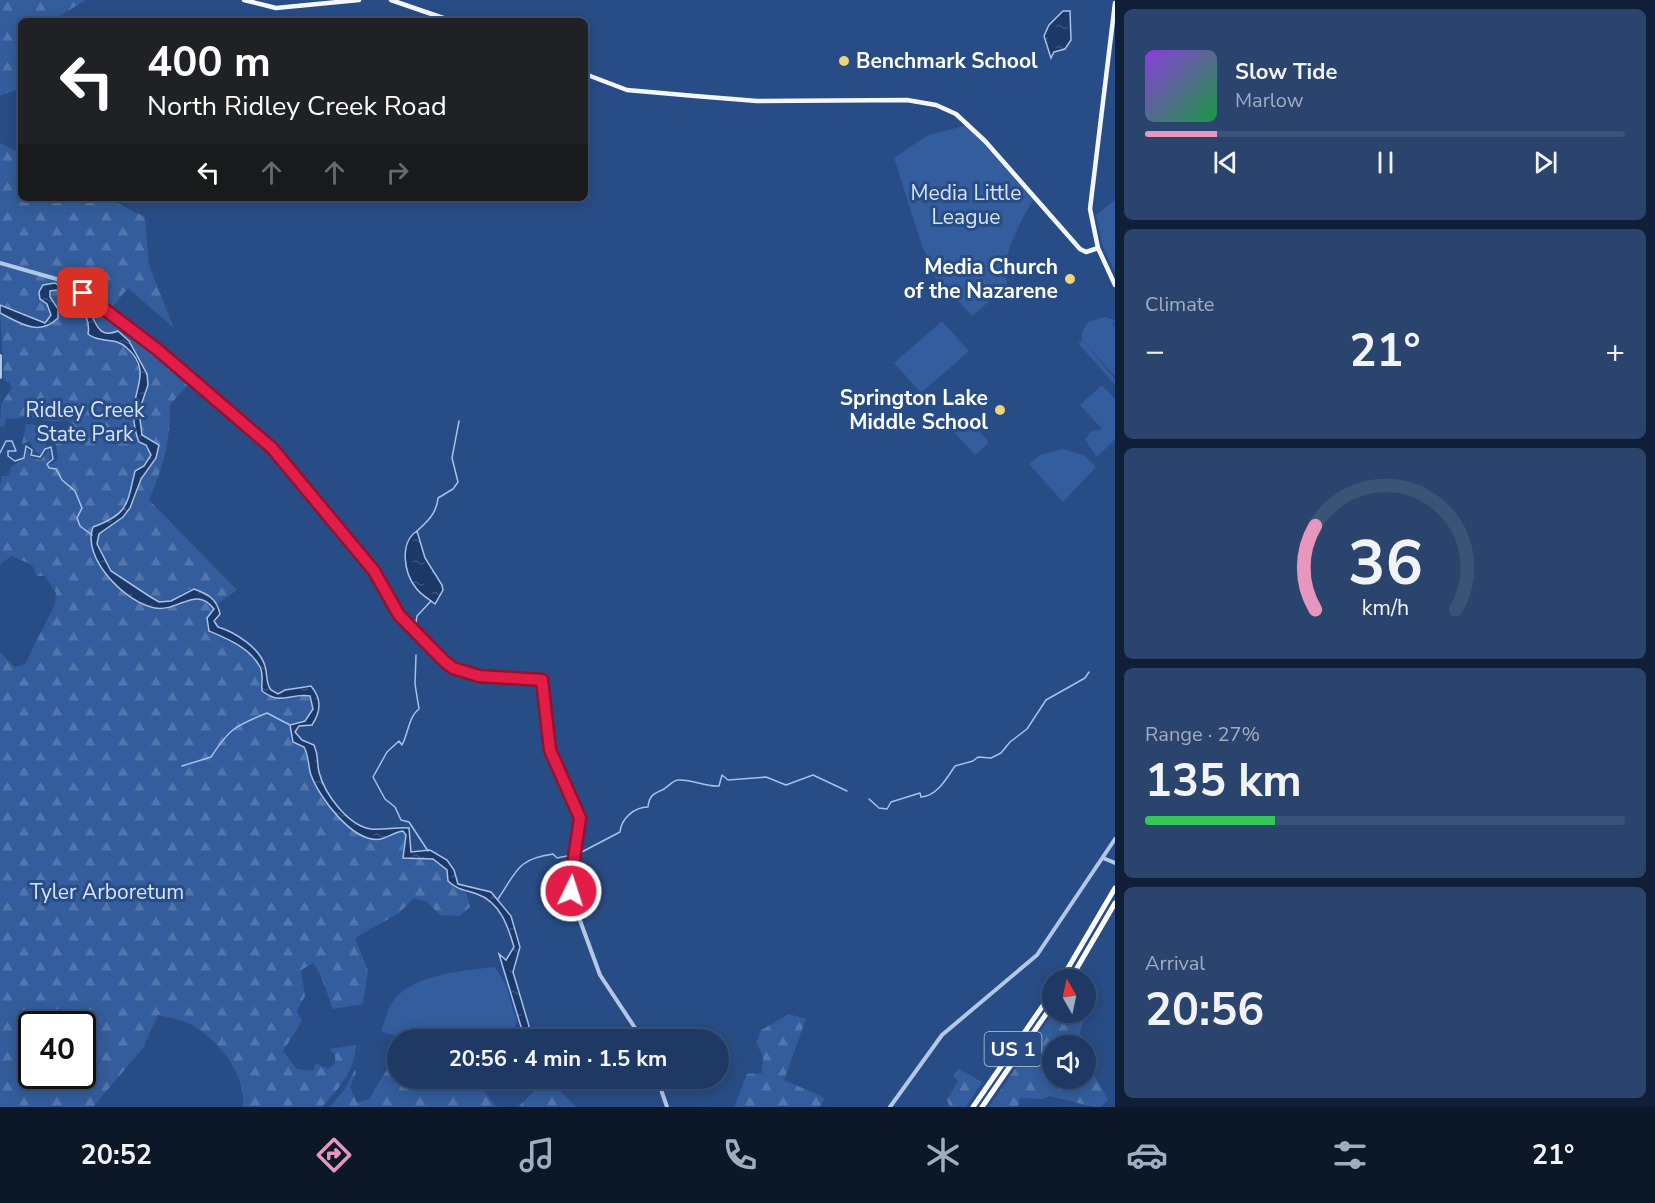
<!DOCTYPE html>
<html lang="en">
<head>
<meta charset="utf-8">
<style>
	:root { --surface:#1e3964; --page:#2b446d; --text:#f1f3f6; --muted:#a1acbf; --line:#3c5378; --accent:#e797bd }
	body { margin:0; font-family:"Nunito Sans",sans-serif; background:var(--page); color:var(--text); height:100vh; display:flex; flex-direction:column; font-size:22px; white-space:nowrap }
	* { box-sizing:border-box; margin:0 }
	p { font-size:20px; color:var(--muted) }
	.icon { flex:none; width:33px; height:33px; fill:none; stroke:currentColor; stroke-width:2; stroke-linecap:round; stroke-linejoin:round }
	.map { position:relative; flex:1; overflow:hidden }
	.panel { display:flex; flex-direction:column; gap:9px; padding:9px; background:#101f37; width:540px }
	.panel>* { flex:none }
	.hud { position:absolute; left:18px; top:18px; width:570px; height:183px; border-radius:9px; box-shadow:0 3px 15px #0003,0 0 0 2px var(--line); background:#202124; color:#fff; overflow:hidden }
	.needle { width:39px; rotate:351deg }
	.controls { position:absolute; left:1042px; top:969px; display:grid; gap:12px }
	.controls a { display:grid; place-items:center; width:54px; height:54px; border-radius:50%; background:var(--surface); box-shadow:0 3px 15px #0003,0 0 0 2px var(--line); font-size:30px }
	.speed { position:absolute; left:18px; top:1011px; display:flex; gap:12px; font-size:30px; font-weight:700; text-align:center }
	.speed>* { display:grid; place-content:center; width:78px; height:78px; border-radius:50%; background:var(--surface); box-shadow:0 3px 15px #0003,0 0 0 2px var(--line); line-height:1 }
	.speed .limit { border:3px solid #111; border-radius:9px; background:#fff; color:#111 }
	.pin { position:absolute; display:grid; place-items:center; width:51px; height:51px; color:#fff; margin:-26px; border-radius:12px; box-shadow:0 3px 9px #0006 }
	.me { position:absolute; width:66px; margin:-33px; rotate:4deg; stroke-linejoin:round; filter:drop-shadow(0 0 4px #0008) }
	.turn { display:flex; align-items:center; gap:21px; height:126px; padding:0 30px; font-size:27px }
	.turn .icon { width:78px; height:78px; stroke-width:2.5 }
	.turn b { display:block; font-size:42px; line-height:51px }
	.lanes { display:flex; align-items:center; height:57px; padding:0 30px; background:#0003; justify-content:center; gap:30px; direction:ltr }
	.lanes .off { opacity:.35 }
	.big { font-size:45px; font-weight:700; line-height:1.1 }
	.panel .tile { flex:1; display:flex; flex-direction:column; justify-content:center; gap:9px; min-width:0; padding:0 21px; border-radius:9px; background:var(--page) }
	.panel .dial { align-items:center; gap:0 }
	.dial svg { height:156px; overflow:visible; fill:none; stroke:var(--line); stroke-width:7; stroke-linecap:round; text-anchor:middle }
	.dial text { fill:var(--text); stroke:none }
	.song { display:flex; align-items:center; gap:18px }
	.cover { width:72px; height:72px; border-radius:9px; background:linear-gradient(135deg,hsl(270 70% 55%),hsl(140 70% 35%)) }
	.played { height:6px; border-radius:3px; background:linear-gradient(90deg,var(--accent) 15%,var(--line) 15%) }
	.keys { display:flex; justify-content:space-around; direction:ltr }
	.heat { display:flex; justify-content:space-between; align-items:center; font-size:33px; direction:ltr }
	.charge { height:9px; border-radius:4px; background:linear-gradient(90deg,#34c759 27%,var(--line) 0) }
	.trip { position:absolute; left:387px; top:1029px; width:342px; height:60px; border-radius:30px; background:var(--surface); box-shadow:0 3px 15px #0003,0 0 0 2px var(--line); font-weight:700; line-height:60px; text-align:center }
	.tab-bar { display:flex; height:96px; justify-content:space-around; align-items:center; background:#0c1728; color:var(--muted) }
	.tab-bar .icon { width:42px; height:42px }
	.tab-bar .selected { color:var(--accent) }
	.tab-bar b { font-size:27px; color:var(--text) }
	main { display:flex; flex:1; min-height:0 }
	.map>svg:first-child { display:block }
	.green { fill:#335d9c }
	.forest { fill:url(#forest-firs); fill-rule:evenodd }
	.water { fill:url(#water-ripples); stroke:#a7c2e8; stroke-width:1.5 }
	.lines { fill:none; stroke-linecap:round; stroke-linejoin:round }
	.stream { stroke:#a7c2e8; stroke-width:1.5 }
	.minor { stroke:#b3c8e7; stroke-width:4 }
	.major { stroke:#f4f8fe; stroke-width:4.5 }
	.highway { stroke:#fff; stroke-width:5 }
	.route-casing { stroke:#92132f; stroke-width:15 }
	.route { stroke:#e11d48; stroke-width:10 }
	.poi-dot { fill:#efd479; stroke:#284c85; stroke-width:2 }
	.labels { text-anchor:middle; dominant-baseline:central; stroke-width:6; stroke-linejoin:round; paint-order:stroke }
	.shield { fill:#284c85; stroke:#bec9da; stroke-width:1.5 }
	.shield-label { font-size:20px; font-weight:bold; fill:#fff }
	.poi-label { font-size:21px; font-weight:bold; fill:#fff; stroke:#284c85; text-anchor:end }
	.park-label { font-size:21px; fill:#d6e3f6; stroke:#284c85 }
</style>
</head>
<body>
<main>
<div class="map">
<svg width="1115" height="1107" viewBox="0 0 1115 1107">
	<defs>
		<pattern id="forest-firs" width="22" height="20" patternUnits="userSpaceOnUse" patternTransform="scale(1.5)"><rect width="22" height="20" fill="#335d9c"/><path d="M5 1l3.5 6h-7zM16 11l3.5 6h-7z" fill="#5275ab"/></pattern>
		<pattern id="water-ripples" width="26" height="14" patternUnits="userSpaceOnUse" patternTransform="scale(1.5)"><rect width="26" height="14" fill="#1c3866"/><path d="M2 4q2-2 4 0t4 0M15 11q2-2 4 0t4 0" fill="none" stroke="#3e567d"/></pattern>
	</defs>
	<rect width="100%" height="100%" fill="#284c85"/>
	<!-- green -->
	<path class="green" d="M 968,125 L 1033,200 C 1021,220 997,264 1008,286 L 972,316 L 936,278 L 921,243 L 894,158 L 928,135 Z
		M 1115,200 L 1115,272 L 1103,247 L 1096,215 Z
		M 1105,317 L 1115,320 L 1115,324 L 1111,322 L 1115,327 L 1115,376 L 1085,343 L 1115,379 L 1115,385 L 1078,343 L 1082,341 L 1082,332 L 1088,322 Z
		M 942,321 L 969,351 L 921,393 L 894,363 Z
		M 1102,385 L 1115,399 L 1115,439 L 1097,457 L 1085,440 L 1090,432 L 1102,429 L 1080,405 Z
		M 966,416 L 989,442 L 975,455 L 952,430 Z
		M 1062,449 L 1084,455 L 1096,467 L 1063,502 L 1029,464 L 1040,455 Z
		M 495,967 L 505,983 L 517,1022 L 510,1039 L 482,1039 L 481,1036 C 445,1039 417,1045 381,1031 C 385,1021 387,1009 394,1000 C 412,975 466,970 495,967 Z"/>
	<!-- forest -->
	<path class="forest" d="M 0,0 L 86,0 L 51,21 L 21,21 L 21,39 L 15,42 L 21,56 L 21,88 L 0,96 Z
		M 0,143 L 21,154 L 21,198 L 107,198 L 145,217 L 149,265 L 174,328 L 128,288 L 107,314 L 192,380 L 170,405 C 171,439 163,468 149,500 L 237,590 L 217,604 L 189,589 L 171,601 L 159,602 L 149,596 L 111,571 L 97,544 L 99,533 L 112,526 L 135,498 L 141,479 L 156,457 L 159,445 L 142,435 L 139,411 L 147,374 L 129,341 L 115,333 L 103,332 L 96,328 L 86,306 L 65,289 L 43,285 L 51,315 L 45,324 L 0,305 Z
		M 56,290 L 83,311 L 89,329 L 100,340 L 115,340 L 124,345 L 131,351 L 138,366 L 142,380 L 134,424 L 151,455 L 144,466 L 135,471 L 130,499 L 121,512 L 90,536 C 97,550 103,571 114,582 C 127,596 159,612 178,606 C 195,601 198,588 214,609 L 209,631 C 231,641 266,656 261,684 L 281,700 L 304,695 L 313,699 C 315,724 304,716 290,725 L 293,742 L 304,747 L 311,776 L 321,797 L 349,828 L 370,838 L 403,831 L 406,834 L 403,849 L 407,859 L 433,859 L 448,870 L 448,881 L 466,892 L 470,907 L 460,916 L 440,915 L 427,902 L 414,898 L 399,913 L 355,938 L 368,971 L 363,1004 L 333,1009 C 326,993 324,977 313,963 L 301,970 L 305,996 L 297,1011 L 302,1021 L 283,1051 L 297,1069 L 313,1071 L 316,1063 L 328,1069 L 335,1063 L 335,1055 L 329,1049 L 356,1045 C 355,1071 339,1088 322,1107 L 243,1107 C 246,1074 220,1043 194,1026 C 184,1020 169,1018 158,1015 L 143,1048 L 93,1107 L 0,1107 L 0,652 L 15,667 L 25,664 L 55,604 L 56,593 L 45,576 L 37,576 L 32,565 L 12,556 L 1,563 L 0,567 L 0,485 L 2,476 L 8,476 L 11,467 L 26,457 L 26,448 L 32,458 L 41,460 L 49,449 L 50,459 L 47,464 L 53,464 L 58,458 L 55,440 L 62,437 L 80,444 L 80,439 L 66,433 L 70,422 L 66,420 C 50,424 40,418 26,417 C 19,417 14,420 6,418 L 4,427 L 0,426 L 1,404 L 12,388 L 10,383 L 4,380 L 0,313 C 18,322 33,332 52,324 L 53,301 L 50,297 L 50,291 ZM 32,1024 L 82,1024 L 82,1076 L 32,1076 Z
		M 26,424 L 49,426 L 47,444 L 40,453 L 37,453 L 29,441 L 22,444 Z
		M 1053,1013 L 1086,1013 L 1080,1032 L 1082,1045 L 1053,1046 L 1053,1078 L 1086,1078 L 1086,1060 L 1108,1100 L 1101,1107 L 1094,1107 L 1049,1096 L 1043,1099 L 1020,1098 L 1018,1107 L 989,1107 Z
		M 789,1014 L 806,1019 L 784,1080 L 825,1098 L 820,1107 L 734,1107 L 747,1074 L 762,1073 L 763,1056 L 756,1043 L 761,1030 Z
		M 391,1063 L 397,1063 L 398,1078 L 473,1079 L 497,1107 L 330,1107 L 344,1090 L 355,1070 L 356,1073 L 350,1087 L 357,1103 L 369,1099 Z
		M 959,1069 L 982,1082 L 966,1107 L 950,1107 L 947,1100 L 958,1081 L 953,1075 Z
		M 548,1079 L 576,1107 L 518,1107 L 548,1078 Z"/>
	<!-- water -->
	<path class="water" d="M 1063,11 L 1070,11 L 1071,40 L 1065,49 L 1054,52 L 1051,58 L 1044,36 L 1049,25 Z
		M 55,283 C 65,289 78,297 86,306 C 96,319 96,340 118,331 L 129,341 L 147,374 L 148,385 L 139,411 L 142,435 L 159,445 L 156,458 L 141,479 L 130,508 L 123,517 L 99,534 L 97,544 L 111,571 L 149,596 L 159,602 L 171,601 L 194,589 C 208,594 217,599 220,614 L 214,621 L 218,627 C 235,632 260,648 265,666 C 268,675 265,682 271,690 L 278,694 L 285,690 L 311,686 C 322,699 321,711 312,725 L 299,726 L 295,732 L 302,740 L 314,745 C 320,759 316,761 319,772 C 324,793 348,826 371,829 C 384,830 397,827 409,828 L 411,852 L 430,850 L 447,860 L 454,870 L 458,884 L 491,892 L 511,916 L 520,947 L 513,972 L 529,1026 L 525,1039 L 516,1039 L 522,1030 L 499,954 L 506,960 L 514,947 C 508,926 500,902 477,894 C 466,890 457,890 448,881 L 447,870 L 433,859 L 403,858 L 406,835 L 403,831 C 395,832 389,837 381,839 C 353,844 319,797 311,775 C 308,766 309,756 304,747 L 293,742 L 290,725 L 305,721 L 313,709 L 310,696 C 289,693 282,706 262,691 C 261,683 264,675 260,667 C 250,648 228,639 209,631 L 207,618 L 214,609 C 196,585 179,612 155,608 C 126,603 81,558 93,527 C 129,514 127,504 135,471 L 144,466 L 151,455 L 146,445 L 139,442 C 135,432 133,421 134,409 C 135,387 151,369 127,348 C 115,336 100,344 88,334 C 92,313 73,300 57,290 L 50,291 L 50,297 L 58,309 L 58,318 C 39,337 20,323 0,313 L 0,305 L 45,323 L 51,315 L 47,304 L 40,299 L 39,292 L 43,285 Z
		M 417,531 L 425,558 L 442,585 L 443,590 L 435,604 C 429,599 421,595 416,588 C 404,573 399,543 417,531 Z"/>
	<g class="lines">
		<!-- stream -->
		<path class="stream" d="M 0,453 L 6,441 L 12,441 L 16,451 L 8,451 L 8,456 L 15,461 L 24,458 L 26,446 L 32,450 L 31,455 L 40,457 L 45,449 L 51,447 L 53,459 L 47,464 L 49,468 L 56,469 L 62,480 L 75,491 L 82,508 L 77,518 L 80,526 L 92,535
			M 417,531 C 427,522 437,513 438,498 L 453,489 L 458,482 L 452,458 L 459,421
			M 415,629 L 417,616 L 431,601
			M 416,655 L 415,684 L 419,709 C 409,716 408,734 402,745 L 399,741 L 387,752 L 373,777 L 385,799 L 395,807 L 401,820 L 409,822 L 428,851
			M 182,766 L 211,757 C 230,728 235,726 267,713 L 290,725
			M 869,799 L 879,808 L 887,809 L 891,802 L 920,793 L 921,797 C 937,796 947,778 955,766 L 973,761 L 978,757 L 991,758 L 1001,753 L 1010,742 L 1027,729 L 1046,700 L 1085,678 L 1089,672
			M 576,855 L 620,832 C 621,819 634,807 648,807 C 649,796 653,794 662,790 C 667,788 673,780 678,780 C 693,779 704,787 719,786 L 722,775 L 728,780 L 766,777 L 786,785 L 813,775 L 847,791
			M 498,899 C 517,871 517,859 553,854 L 557,858 L 572,855"/>
		<!-- minor -->
		<path class="minor" d="M 0,263 L 67,282 L 158,350 L 250,429 L 288,465 L 335,522 L 354,548 L 374,571 L 399,615 L 444,661 L 453,667 L 479,676 L 542,680 L 550,750 L 580,818 L 571,879 L 574,904 L 600,975 L 643,1040
			M 0,356 L 0,377
			M 1103,858 L 1115,863
			M 657,1078 L 667,1107
			M 890,1107 L 942,1035 L 1037,955 L 1115,839"/>
		<!-- major -->
		<path class="major" d="M 244,0 L 276,8 L 359,0
			M 391,0 L 452,21
			M 1115,3 L 1090,209 L 1098,248 L 1115,285
			M 585,74 L 627,90 L 695,96 L 757,101 L 907,100 L 936,105 L 956,114 L 985,141 L 1080,249 L 1086,252 L 1098,248"/>
		<!-- highway -->
		<path class="highway" d="M 1061,980 L 1115,888
			M 1070,980 L 1115,903
			M 973,1107 L 1053,991
			M 982,1107 L 1053,1004"/>
	</g>
	<g class="lines">
		<defs>
			<path id="route" d="M 83,293 L 158,350 L 272,448 L 374,571 L 399,615 L 444,661 L 453,668 L 479,676 L 542,680 L 550,750 L 580,818 L 571,879 L 571,891"/>
		</defs>
		<!-- route casing -->
		<use href="#route" class="route-casing"/>
		<!-- route -->
		<use href="#route" class="route"/>
	</g>
	<!-- markers -->
	<g class="poi-dot">
		<circle cx="844" cy="61" r="6"/>
		<circle cx="1070" cy="279" r="6"/>
		<circle cx="1000" cy="410" r="6"/>
	</g>
	<g class="labels">
		<!-- shield labels -->
		<rect class="shield" x="984.5" y="1032" width="57" height="34" rx="4.5"/>
		<g class="shield-label">
			<text x="1013" y="1049">US 1</text>
		</g>
		<!-- poi labels -->
		<g class="poi-label">
			<text x="856" y="61" text-anchor="start">Benchmark School</text>
			<text x="1058" y="267">Media Church<tspan x="1058" dy="24">of the Nazarene</tspan></text>
			<text x="988" y="398">Springton Lake<tspan x="988" dy="24">Middle School</tspan></text>
		</g>
		<!-- park labels -->
		<g class="park-label">
			<text x="966" y="193">Media Little<tspan x="966" dy="24">League</tspan></text>
			<text x="85" y="410">Ridley Creek<tspan x="85" dy="24">State Park</tspan></text>
			<text x="107" y="892">Tyler Arboretum</text>
		</g>
	</g>
</svg>
<div class="controls">
<a><svg class="needle" viewBox="-14 -14 28 28"><path d="M0-13l5 13h-10z" fill="#e53935"/><path d="M0 13l5-13h-10z" fill="#a1acbf"/></svg></a>
<a><svg class="icon" aria-label="sound" viewBox="0 0 24 24"><path d="M4 9h4l5-4v14l-5-4H4zM17 9q2 3 0 6"/></svg></a>
</div>
<div class="speed"><div class="limit">40</div></div>
<div class="pin" style="left:83px;top:293px;background:#d93025"><svg class="icon" aria-label="arrive" viewBox="0 0 24 24"><path d="M6 21V4h12l-3 4 3 4H6"/></svg></div>
<svg class="me" style="left:571px;top:891px" viewBox="-20 -20 40 40"><circle r="17" fill="#e11d48" stroke="#fff" stroke-width="3"/><path d="M0-11L8 9 0 5-8 9z" fill="#fff"/></svg>
<div class="trip">20:56 · 4 min · 1.5 km</div>
<div class="hud">
<div class="turn"><svg class="icon" aria-label="left" viewBox="0 0 24 24"><path d="M17 20v-9H6M10 6l-5 5 5 5"/></svg><div><b>400 m</b>North Ridley Creek Road</div></div>
<div class="lanes"><svg class="icon" aria-label="left" viewBox="0 0 24 24"><path d="M17 20v-9H6M10 6l-5 5 5 5"/></svg><svg class="icon off" aria-label="ahead" viewBox="0 0 24 24"><path d="M12 20V5M6 11l6-6 6 6"/></svg><svg class="icon off" aria-label="ahead" viewBox="0 0 24 24"><path d="M12 20V5M6 11l6-6 6 6"/></svg><svg class="icon off" aria-label="right" viewBox="0 0 24 24"><path d="M7 20v-9h11M14 6l5 5-5 5"/></svg></div>
</div>
</div>
<section class="panel">
<div class="tile">
<div class="song"><i class="cover"></i><div><b>Slow Tide</b><p>Marlow</p></div></div>
<div class="played"></div>
<div class="keys"><svg class="icon" aria-label="previous" viewBox="0 0 24 24"><path d="M18 5L8 12l10 7zM5 5v14"/></svg><svg class="icon" aria-label="pause" viewBox="0 0 24 24"><path d="M8 5v14M16 5v14"/></svg><svg class="icon" aria-label="next" viewBox="0 0 24 24"><path d="M6 5l10 7-10 7zM19 5v14"/></svg></div>
</div>
<div class="tile"><p>Climate</p>
<div class="heat"><a>−</a><b class="big">21°</b><a>+</a></div>
</div>
<div class="tile dial"><svg viewBox="0 0 100 80">
<path d="M14 69A42 42 0 1 1 86 69"/>
<path d="M14 69A42 42 0 0 1 14 26" stroke="#e797bd"/>
<text x="50" y="56" font-size="32" font-weight="700">36</text>
<text x="50" y="72" font-size="11">km/h</text>
</svg></div>
<div class="tile"><p>Range · 27%</p><b class="big">135 km</b><div class="charge"></div></div>
<div class="tile"><p>Arrival</p><b class="big">20:56</b></div>
</section>
</main>
<nav class="tab-bar">
<b>20:52</b>
<svg class="icon selected" aria-label="directions" viewBox="0 0 24 24"><path d="M12 3l9 9-9 9-9-9zM9 14v-3h6M13 9l2 2-2 2"/></svg>
<svg class="icon" aria-label="music" viewBox="0 0 24 24"><path d="M9 18V5l10-2v13"/><circle cx="6" cy="18" r="3"/><circle cx="16" cy="16" r="3"/></svg>
<svg class="icon" aria-label="phone" viewBox="0 0 24 24"><path d="M5 4h4l2 5-3 2q2 4 5 5l2-3 5 2v4C11 20 4 13 5 4z"/></svg>
<svg class="icon" aria-label="climate" viewBox="0 0 24 24"><path d="M12 3v18M4 7l16 10M4 17L20 7"/></svg>
<svg class="icon" aria-label="car" viewBox="0 0 24 24"><path d="M5 17H2v-5l4-1 3-4h7l3 4 3 1v5h-3M9 17h6M6 11h13"/><circle cx="7" cy="17" r="2"/><circle cx="17" cy="17" r="2"/></svg>
<svg class="icon" aria-label="filters" viewBox="0 0 24 24"><path d="M4 7h16M4 17h16"/><circle cx="9" cy="7" r="2"/><circle cx="15" cy="17" r="2"/></svg>
<b>21°</b>
</nav>
</body>
</html>
